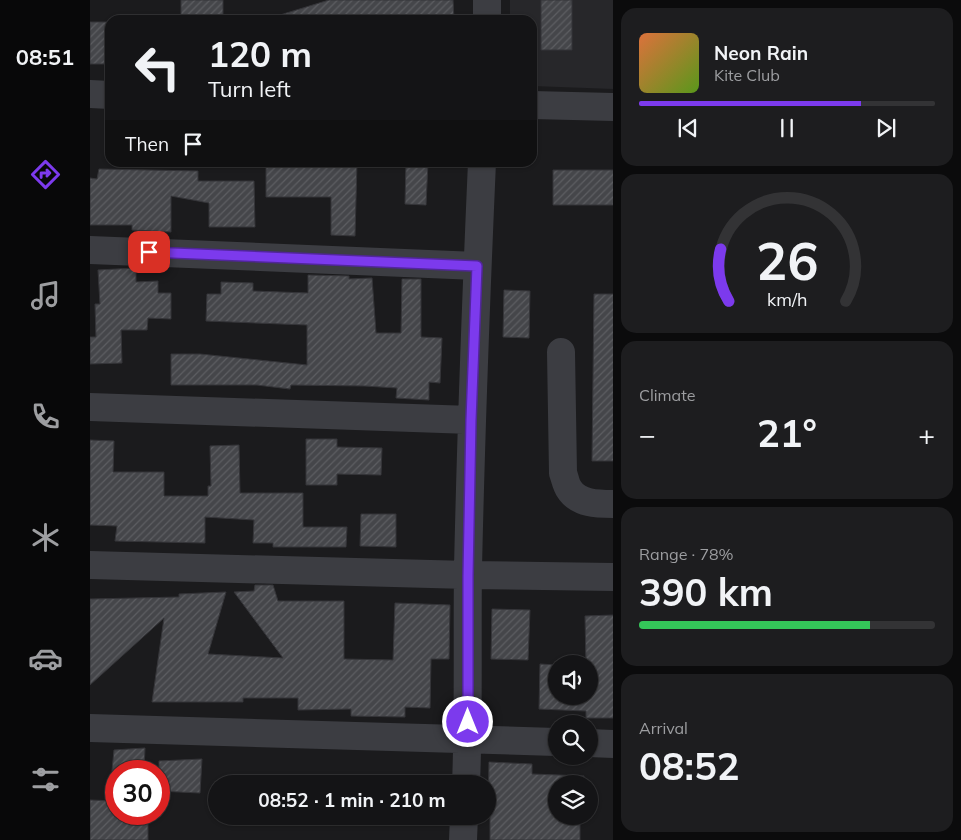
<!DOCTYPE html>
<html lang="en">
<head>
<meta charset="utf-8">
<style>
	:root { --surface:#141416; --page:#1d1d1f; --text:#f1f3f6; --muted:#9d9ea1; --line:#333335; --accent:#7c3aed }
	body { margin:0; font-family:Mulish,sans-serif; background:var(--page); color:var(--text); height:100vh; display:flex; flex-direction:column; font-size:19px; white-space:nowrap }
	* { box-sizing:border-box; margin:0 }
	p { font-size:16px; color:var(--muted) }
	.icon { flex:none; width:28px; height:28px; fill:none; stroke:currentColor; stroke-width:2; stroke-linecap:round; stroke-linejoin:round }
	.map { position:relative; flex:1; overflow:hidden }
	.side { display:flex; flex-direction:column; gap:8px; padding:8px; background:#0b0b0c; width:348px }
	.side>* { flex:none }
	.guide { position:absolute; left:15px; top:15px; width:432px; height:152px; border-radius:15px; box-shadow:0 1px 4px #0004,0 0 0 1px var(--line); background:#141416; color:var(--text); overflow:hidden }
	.buttons { position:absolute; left:458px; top:655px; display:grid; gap:10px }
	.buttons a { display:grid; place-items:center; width:50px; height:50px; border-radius:50%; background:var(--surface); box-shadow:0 1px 4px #0004,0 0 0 1px var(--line); font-size:25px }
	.speed { position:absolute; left:15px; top:760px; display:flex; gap:10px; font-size:25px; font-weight:700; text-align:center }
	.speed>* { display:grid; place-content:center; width:65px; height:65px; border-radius:50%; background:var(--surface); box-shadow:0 1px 4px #0004,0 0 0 1px var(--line); line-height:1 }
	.speed .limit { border:8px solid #d22; background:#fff; color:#111 }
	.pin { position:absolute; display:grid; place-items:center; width:42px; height:42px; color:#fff; margin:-21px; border-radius:10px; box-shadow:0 2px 8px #0006 }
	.me { position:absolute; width:55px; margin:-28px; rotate:0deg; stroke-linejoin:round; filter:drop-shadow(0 0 4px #0008) }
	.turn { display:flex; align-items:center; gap:18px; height:105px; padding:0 20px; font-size:22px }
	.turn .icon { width:65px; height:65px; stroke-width:2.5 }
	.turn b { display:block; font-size:35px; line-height:42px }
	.then { display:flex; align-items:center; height:48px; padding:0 20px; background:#0003; gap:10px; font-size:19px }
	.big { font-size:38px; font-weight:700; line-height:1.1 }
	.side .widget { flex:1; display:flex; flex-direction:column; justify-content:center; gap:8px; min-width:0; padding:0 18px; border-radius:15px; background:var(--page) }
	.side .dial { align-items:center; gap:0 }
	.dial svg { height:130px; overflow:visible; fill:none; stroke:var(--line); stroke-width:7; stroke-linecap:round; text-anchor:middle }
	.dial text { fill:var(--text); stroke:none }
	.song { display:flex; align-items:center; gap:15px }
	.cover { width:60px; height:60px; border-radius:8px; background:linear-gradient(135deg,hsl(20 70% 55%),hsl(90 70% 35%)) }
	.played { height:5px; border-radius:2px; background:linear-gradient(90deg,var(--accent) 75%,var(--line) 75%) }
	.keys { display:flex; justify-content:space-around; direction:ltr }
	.heat { display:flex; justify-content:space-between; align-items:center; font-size:28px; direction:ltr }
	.charge { height:8px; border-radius:4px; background:linear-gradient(90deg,#34c759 78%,var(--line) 0) }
	.trip { position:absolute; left:118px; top:775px; width:288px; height:50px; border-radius:25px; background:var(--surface); box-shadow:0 1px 4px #0004,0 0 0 1px var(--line); font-weight:700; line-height:50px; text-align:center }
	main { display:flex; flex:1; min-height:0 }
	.menu { display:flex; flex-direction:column; width:90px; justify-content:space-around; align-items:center; background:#080809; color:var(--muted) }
	.menu .icon { width:35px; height:35px }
	.menu .active { color:var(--accent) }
	.menu b { font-size:22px; color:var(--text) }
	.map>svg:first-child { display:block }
	.built { fill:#27272a }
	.building { fill:url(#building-hatch); stroke:#353539 }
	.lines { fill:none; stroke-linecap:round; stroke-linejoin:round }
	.minor { stroke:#3c3d42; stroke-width:28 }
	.route-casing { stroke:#51269a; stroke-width:12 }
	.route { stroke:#7c3aed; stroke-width:9 }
</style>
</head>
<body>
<main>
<nav class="menu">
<b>08:51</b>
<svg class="icon active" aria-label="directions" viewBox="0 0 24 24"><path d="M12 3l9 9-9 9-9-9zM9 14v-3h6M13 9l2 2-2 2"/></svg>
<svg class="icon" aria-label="music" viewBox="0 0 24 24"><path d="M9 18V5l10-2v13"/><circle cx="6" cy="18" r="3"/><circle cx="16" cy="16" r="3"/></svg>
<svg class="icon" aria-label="phone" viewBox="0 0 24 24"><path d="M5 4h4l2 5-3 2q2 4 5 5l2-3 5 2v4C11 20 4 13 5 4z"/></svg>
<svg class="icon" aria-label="climate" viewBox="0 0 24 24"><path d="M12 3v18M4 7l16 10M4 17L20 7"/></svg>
<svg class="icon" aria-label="car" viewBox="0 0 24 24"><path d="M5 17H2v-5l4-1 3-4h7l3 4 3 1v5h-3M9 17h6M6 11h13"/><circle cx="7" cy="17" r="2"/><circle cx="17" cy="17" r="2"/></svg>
<svg class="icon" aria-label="filters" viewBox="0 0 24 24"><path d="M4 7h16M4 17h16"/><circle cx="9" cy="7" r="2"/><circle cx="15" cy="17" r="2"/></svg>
</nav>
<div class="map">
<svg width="524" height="840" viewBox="0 0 524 840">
	<defs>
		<pattern id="building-hatch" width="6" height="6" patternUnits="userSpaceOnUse" patternTransform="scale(1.25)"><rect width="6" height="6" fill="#45464a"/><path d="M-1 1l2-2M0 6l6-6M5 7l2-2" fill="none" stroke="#5d5e62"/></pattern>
	</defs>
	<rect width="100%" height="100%" fill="#1b1b1d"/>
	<!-- built -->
	<path class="built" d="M 420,0 L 523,0 L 523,89 L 443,86 L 442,20 L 420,20 Z"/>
	<!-- building -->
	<path class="building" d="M 91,0 L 133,0 L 133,20 L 91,20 Z
		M 239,0 L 363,0 L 364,20 L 191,20 L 190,15 Z
		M 451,0 L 482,0 L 482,50 L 451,50 Z
		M 0,22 L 20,22 L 20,64 L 0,64 Z
		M 176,162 L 267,162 L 265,236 L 241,235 L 241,197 L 176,197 Z
		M 316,162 L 338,162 L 336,205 L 315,204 Z
		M 9,169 L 108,171 L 108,181 L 164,181 L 165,227 L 119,227 L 119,203 L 81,196 L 81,232 L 42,230 L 42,225 L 0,225 L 0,178 L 7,179 Z
		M 463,170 L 524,170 L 524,205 L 463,205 Z
		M 46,268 L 46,282 L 68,281 L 68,293 L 81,293 L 81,319 L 58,318 L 57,330 L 31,330 L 32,363 L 0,364 L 0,337 L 6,337 L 5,304 L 10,304 L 8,270 Z
		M 218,275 L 259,276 L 259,279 L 282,278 L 286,333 L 311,333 L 312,279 L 331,279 L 331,337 L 352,338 L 350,383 L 339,382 L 339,400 L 306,398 L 307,388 L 275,386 L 201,385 L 200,389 L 167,385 L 81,385 L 81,354 L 110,354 L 217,365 L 217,325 L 116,321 L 117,294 L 131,294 L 131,282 L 163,283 L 163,291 L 218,293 Z
		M 414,290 L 440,291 L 439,338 L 413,337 Z
		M 504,294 L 524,294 L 524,461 L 502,461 Z
		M 216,439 L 247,439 L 247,447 L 292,448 L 291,475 L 247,474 L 247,485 L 216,485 Z
		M 0,440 L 24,441 L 23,472 L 74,472 L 74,496 L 118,496 L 118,486 L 121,486 L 120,446 L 149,445 L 150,493 L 213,493 L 213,527 L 257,527 L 256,547 L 183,547 L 183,543 L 163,543 L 164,520 L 115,517 L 115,543 L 25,541 L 27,526 L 0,525 Z
		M 271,514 L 306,514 L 306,547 L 270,546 Z
		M 165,585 L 183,585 L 188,601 L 254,601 L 254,659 L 303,660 L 305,603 L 360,605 L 359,659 L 341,659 L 340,708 L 315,707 L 315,717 L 261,716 L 261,709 L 208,710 L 208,698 L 153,698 L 153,702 L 62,702 L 74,618 L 0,685 L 0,599 L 89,597 L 89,594 L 136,592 L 118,654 L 193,658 L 144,592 L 164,591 Z
		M 402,609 L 440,610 L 438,660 L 401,659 Z
		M 524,615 L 524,718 L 496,718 L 496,711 L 449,709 L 450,664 L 466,665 L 466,696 L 499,696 L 499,664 L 496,664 L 495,616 Z
		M 55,748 L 54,771 L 22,771 L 24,750 Z
		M 112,759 L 110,793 L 69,791 L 69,761 Z
		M 399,762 L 442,764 L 442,774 L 494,776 L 494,784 L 466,784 L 466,816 L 493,816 L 490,817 L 490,840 L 400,840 L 400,814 L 398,814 Z
		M 0,800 L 26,801 L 26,814 L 58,814 L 58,840 L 0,840 Z"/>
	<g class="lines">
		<!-- minor -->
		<path class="minor" d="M 397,20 L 397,0
			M 0,94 L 20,95
			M 442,105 L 524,107
			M 0,250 L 387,266
			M 471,352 L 473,473 C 475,478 476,485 479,489 C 488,504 508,504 524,504
			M 0,407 L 381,420
			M 0,565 L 378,575 L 524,577
			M 0,728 L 466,742
			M 499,743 L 524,744
			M 376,784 C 379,712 377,640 378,568 C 381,433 386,298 392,162
			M 373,840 L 374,816"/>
	</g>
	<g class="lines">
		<defs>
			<path id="route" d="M 59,252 L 387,266 L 381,420 L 378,576 L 378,722"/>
		</defs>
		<!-- route casing -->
		<use href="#route" class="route-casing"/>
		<!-- route -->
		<use href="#route" class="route"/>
	</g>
</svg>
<div class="buttons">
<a><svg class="icon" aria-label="sound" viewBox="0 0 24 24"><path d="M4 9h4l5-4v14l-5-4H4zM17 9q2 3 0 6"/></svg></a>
<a><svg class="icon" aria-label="search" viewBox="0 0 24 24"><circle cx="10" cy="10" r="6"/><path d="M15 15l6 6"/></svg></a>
<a><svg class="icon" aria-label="layers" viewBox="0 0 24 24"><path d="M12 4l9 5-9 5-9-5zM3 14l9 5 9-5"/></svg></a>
</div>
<div class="speed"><div class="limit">30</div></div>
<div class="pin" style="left:59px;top:252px;background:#d93025"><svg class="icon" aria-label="arrive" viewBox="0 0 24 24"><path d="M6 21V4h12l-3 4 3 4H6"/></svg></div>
<svg class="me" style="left:378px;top:722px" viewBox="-20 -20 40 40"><circle r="17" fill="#7c3aed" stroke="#fff" stroke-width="3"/><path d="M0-11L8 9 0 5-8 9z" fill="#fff"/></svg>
<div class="trip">08:52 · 1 min · 210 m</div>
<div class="guide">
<div class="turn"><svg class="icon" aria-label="left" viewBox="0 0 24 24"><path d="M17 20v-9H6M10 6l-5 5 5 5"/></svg><div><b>120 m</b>Turn left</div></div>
<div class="then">Then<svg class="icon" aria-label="arrive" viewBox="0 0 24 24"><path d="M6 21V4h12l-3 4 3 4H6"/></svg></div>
</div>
</div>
<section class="side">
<div class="widget">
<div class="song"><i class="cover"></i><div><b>Neon Rain</b><p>Kite Club</p></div></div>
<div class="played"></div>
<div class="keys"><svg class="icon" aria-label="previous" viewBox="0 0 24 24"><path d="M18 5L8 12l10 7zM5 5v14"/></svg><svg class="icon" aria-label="pause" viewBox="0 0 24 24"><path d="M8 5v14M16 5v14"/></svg><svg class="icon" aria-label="next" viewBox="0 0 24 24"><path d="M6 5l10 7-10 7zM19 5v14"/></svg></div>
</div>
<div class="widget dial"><svg viewBox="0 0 100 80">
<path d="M14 69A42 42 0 1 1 86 69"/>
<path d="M14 69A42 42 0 0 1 9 37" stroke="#7c3aed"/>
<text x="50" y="56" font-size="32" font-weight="700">26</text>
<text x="50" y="72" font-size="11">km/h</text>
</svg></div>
<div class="widget"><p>Climate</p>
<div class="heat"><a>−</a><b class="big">21°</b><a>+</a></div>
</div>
<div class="widget"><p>Range · 78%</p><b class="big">390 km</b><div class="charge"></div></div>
<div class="widget"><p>Arrival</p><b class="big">08:52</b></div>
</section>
</main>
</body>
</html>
